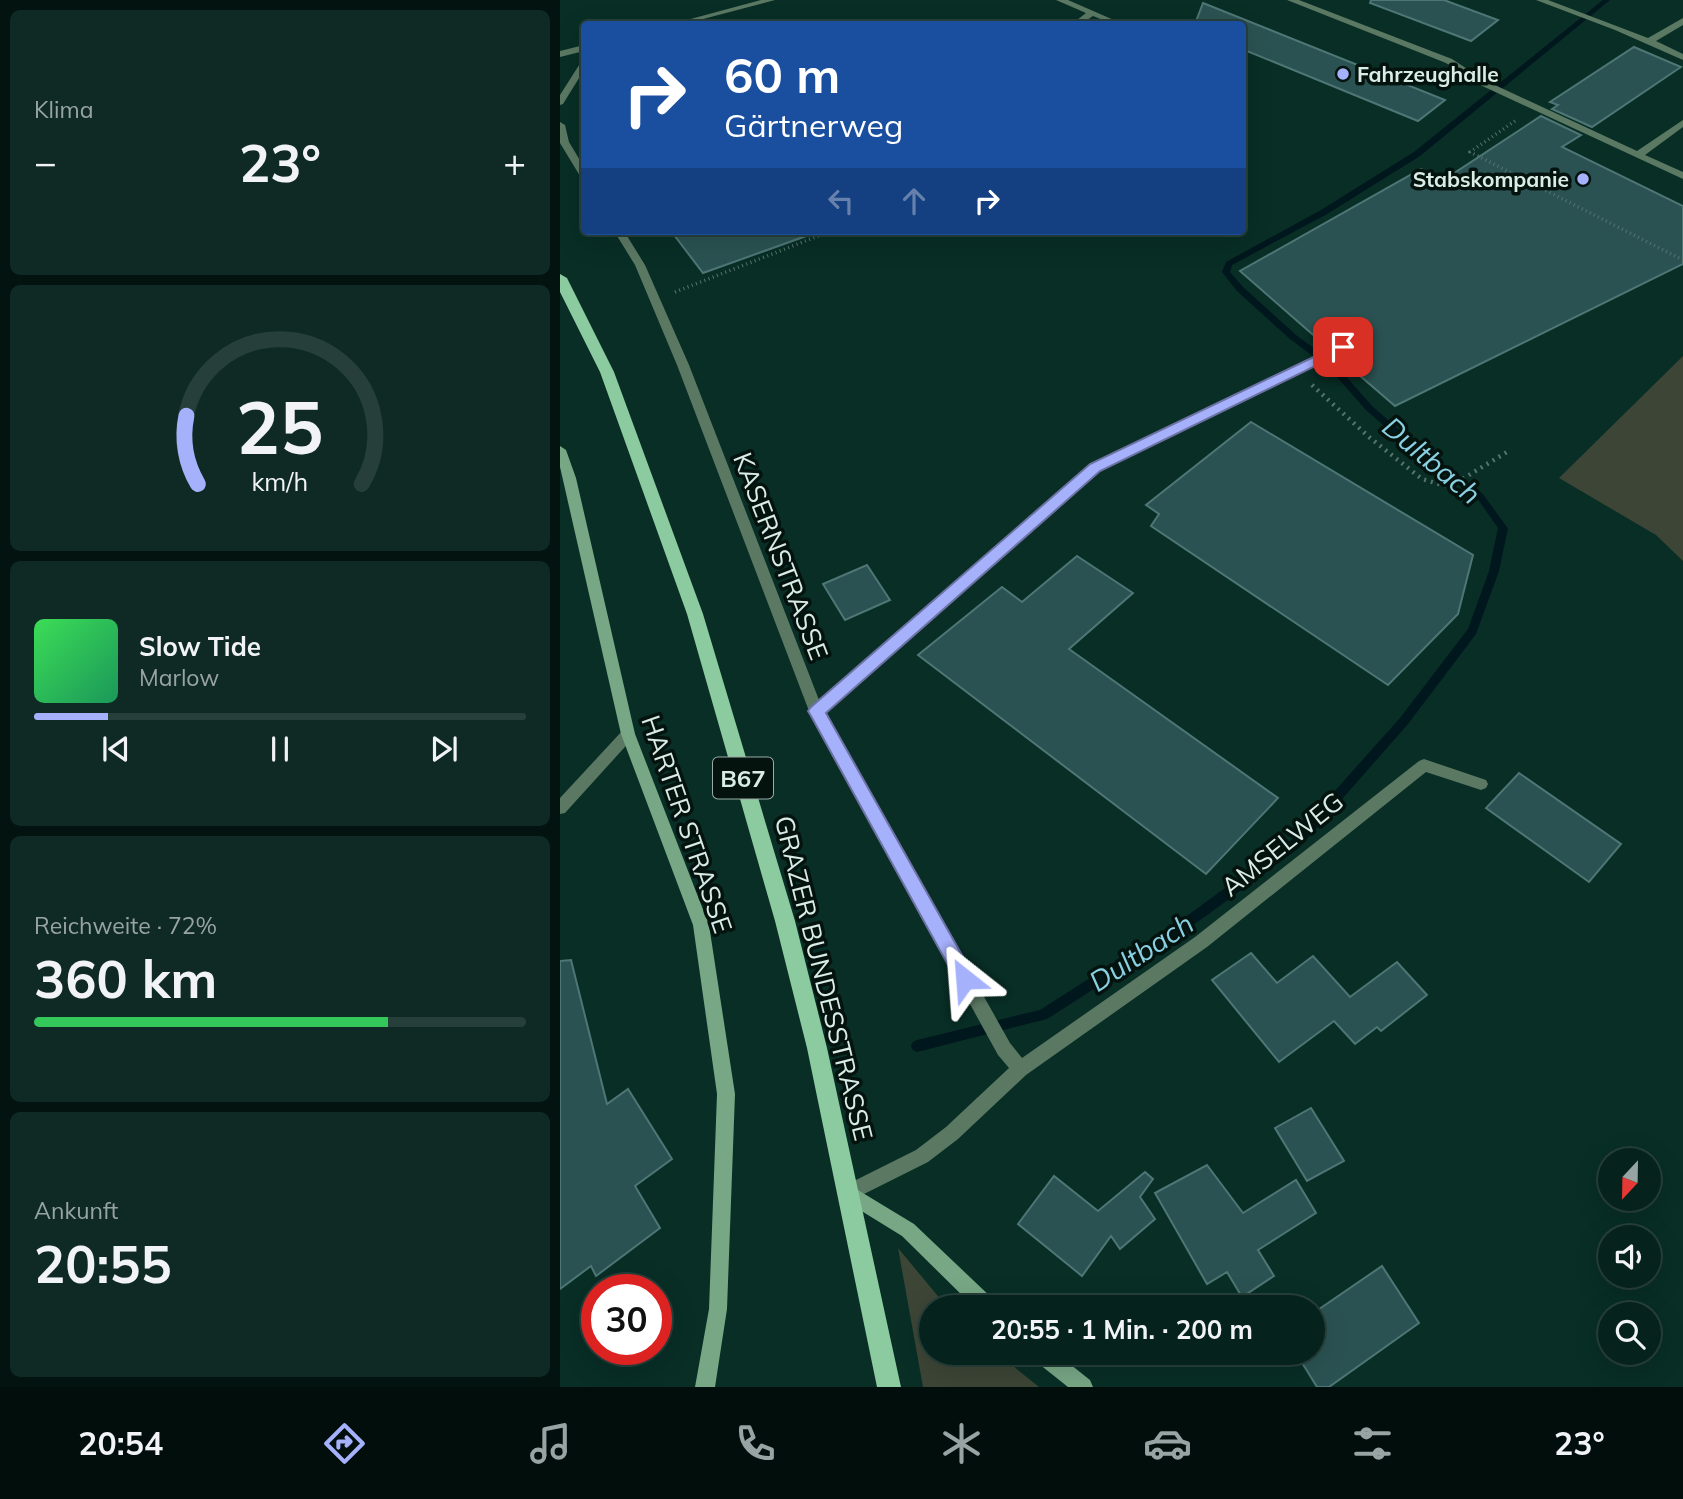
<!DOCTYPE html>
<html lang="de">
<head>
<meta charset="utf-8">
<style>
	:root { --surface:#06221c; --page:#0f2a25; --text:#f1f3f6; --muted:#98a4a3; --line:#273f3b; --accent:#a6b1fc }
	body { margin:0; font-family:Mulish,sans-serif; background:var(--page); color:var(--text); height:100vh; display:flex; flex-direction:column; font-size:26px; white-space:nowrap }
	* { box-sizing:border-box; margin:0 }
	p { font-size:23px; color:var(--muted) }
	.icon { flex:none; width:38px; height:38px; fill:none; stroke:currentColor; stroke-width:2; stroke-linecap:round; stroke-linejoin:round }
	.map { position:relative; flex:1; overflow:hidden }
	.sheet { display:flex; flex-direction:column; gap:10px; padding:10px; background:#03130f; width:560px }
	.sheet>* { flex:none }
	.banner { position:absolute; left:21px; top:21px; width:665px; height:214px; border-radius:7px; box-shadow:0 7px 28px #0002,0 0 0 2px var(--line); background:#1a4fa0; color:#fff; overflow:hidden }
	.needle { width:46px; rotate:202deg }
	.controls { position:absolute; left:1038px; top:1148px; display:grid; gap:14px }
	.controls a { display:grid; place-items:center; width:63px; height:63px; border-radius:50%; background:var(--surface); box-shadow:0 7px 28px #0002,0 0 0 2px var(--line); font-size:35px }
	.speed { position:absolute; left:21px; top:1274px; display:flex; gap:14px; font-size:35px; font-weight:700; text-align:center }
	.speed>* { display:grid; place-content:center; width:91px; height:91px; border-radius:50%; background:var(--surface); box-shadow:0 7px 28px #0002,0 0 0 2px var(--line); line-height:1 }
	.speed .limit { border:10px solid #d22; background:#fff; color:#111 }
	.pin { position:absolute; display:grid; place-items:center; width:60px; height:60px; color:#fff; margin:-30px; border-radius:14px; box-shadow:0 4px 10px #0006 }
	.me { position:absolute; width:77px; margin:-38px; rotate:332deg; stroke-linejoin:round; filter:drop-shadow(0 0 5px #0008) }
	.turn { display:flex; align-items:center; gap:24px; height:147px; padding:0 28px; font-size:32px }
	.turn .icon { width:91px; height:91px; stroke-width:2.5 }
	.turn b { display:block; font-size:49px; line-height:60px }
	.lanes { display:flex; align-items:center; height:66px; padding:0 28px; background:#0003; justify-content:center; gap:35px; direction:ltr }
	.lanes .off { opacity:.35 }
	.big { font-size:52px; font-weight:700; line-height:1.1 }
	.sheet .card { flex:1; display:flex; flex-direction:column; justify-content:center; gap:10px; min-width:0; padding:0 24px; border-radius:10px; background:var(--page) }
	.sheet .dial { align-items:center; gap:0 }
	.dial svg { height:182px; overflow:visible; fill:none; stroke:var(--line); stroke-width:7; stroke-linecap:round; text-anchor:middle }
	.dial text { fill:var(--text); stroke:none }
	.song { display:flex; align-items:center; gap:21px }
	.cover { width:84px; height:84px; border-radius:10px; background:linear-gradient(135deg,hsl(130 70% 55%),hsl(150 70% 35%)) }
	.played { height:7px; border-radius:4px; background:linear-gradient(90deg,var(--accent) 15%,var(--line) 15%) }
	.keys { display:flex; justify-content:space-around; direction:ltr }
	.heat { display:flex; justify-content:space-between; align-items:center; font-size:38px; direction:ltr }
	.charge { height:10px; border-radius:5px; background:linear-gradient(90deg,#34c759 72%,var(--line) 0) }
	.trip { position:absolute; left:359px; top:1295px; width:406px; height:70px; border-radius:35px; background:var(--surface); box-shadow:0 7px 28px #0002,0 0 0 2px var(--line); font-weight:700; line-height:70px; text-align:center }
	.dock { display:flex; height:112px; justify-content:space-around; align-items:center; background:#020e0b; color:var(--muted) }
	.dock .icon { width:49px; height:49px }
	.dock .current { color:var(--accent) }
	.dock b { font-size:32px; color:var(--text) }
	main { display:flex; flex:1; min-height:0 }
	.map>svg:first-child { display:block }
	.green { fill:#3c4536 }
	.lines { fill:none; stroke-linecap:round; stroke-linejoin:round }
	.stream { fill:#00171d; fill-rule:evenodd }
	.building { fill:#2b5252; stroke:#4e7675; stroke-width:2 }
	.path-far1 { stroke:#55746d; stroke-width:3.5; stroke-dasharray:1 3.5; stroke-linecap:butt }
	.path { stroke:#55746d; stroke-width:4.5; stroke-dasharray:2 5; stroke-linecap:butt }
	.lane { fill:#5b7863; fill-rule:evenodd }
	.street { fill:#5b7863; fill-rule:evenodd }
	.secondary { fill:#77a785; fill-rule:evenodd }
	.primary { fill:#8cca9f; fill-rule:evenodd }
	.route { fill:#a6b1fc; stroke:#6c73a4; stroke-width:2 }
	.poi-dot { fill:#a6b1fc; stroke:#05130f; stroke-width:2.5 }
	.labels { text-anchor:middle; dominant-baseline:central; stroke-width:7; stroke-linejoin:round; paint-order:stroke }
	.far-poi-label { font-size:21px; font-weight:bold; fill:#d9ece6; stroke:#05130f; text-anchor:start }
	.shield { fill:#05130f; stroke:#99aba6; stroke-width:2 }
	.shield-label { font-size:24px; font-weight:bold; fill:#d9ece6 }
	.street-label { font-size:26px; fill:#d9ece6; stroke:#05130f }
	.water-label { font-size:28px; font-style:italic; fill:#89d0e2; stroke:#05130f }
</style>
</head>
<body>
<main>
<section class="sheet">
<div class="card"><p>Klima</p>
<div class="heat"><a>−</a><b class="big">23°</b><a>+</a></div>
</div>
<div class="card dial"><svg viewBox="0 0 100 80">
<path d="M14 69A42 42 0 1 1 86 69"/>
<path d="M14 69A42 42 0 0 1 9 39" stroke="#a6b1fc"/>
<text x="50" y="56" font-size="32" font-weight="700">25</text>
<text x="50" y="72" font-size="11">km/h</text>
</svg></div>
<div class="card">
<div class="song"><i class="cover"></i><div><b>Slow Tide</b><p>Marlow</p></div></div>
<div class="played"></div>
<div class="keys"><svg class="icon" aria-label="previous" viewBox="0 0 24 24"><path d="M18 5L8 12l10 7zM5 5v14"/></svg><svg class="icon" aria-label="pause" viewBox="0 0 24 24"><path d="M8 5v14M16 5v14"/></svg><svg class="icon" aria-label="next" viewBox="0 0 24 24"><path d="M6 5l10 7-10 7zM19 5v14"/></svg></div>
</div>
<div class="card"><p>Reichweite · 72%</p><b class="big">360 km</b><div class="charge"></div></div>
<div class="card"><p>Ankunft</p><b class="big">20:55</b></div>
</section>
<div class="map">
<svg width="1123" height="1387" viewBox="0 0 1123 1387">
	<rect width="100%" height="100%" fill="#082e26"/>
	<!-- green -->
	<path class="green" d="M 1123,356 L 1123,561 L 1096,535 L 999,478 Z
		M 338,1248 L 387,1307 L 371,1307 L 371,1353 L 437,1353 L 479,1387 L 363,1387 Z"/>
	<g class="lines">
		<!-- stream -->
		<path class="stream" d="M 1043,0 L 1050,0 L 860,156 L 767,214 L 672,265 L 670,272 L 683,287 L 736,335 L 775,364 L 812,406 L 859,447 L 923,494 L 946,526 L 948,528 L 939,571 L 916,634 L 848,724 L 739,848 L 632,926 L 487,1019 L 357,1052 L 353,1050 L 351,1046 L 353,1042 L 357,1040 L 480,1010 L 624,918 L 731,840 L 840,718 L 908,629 L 929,571 L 938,528 L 917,498 L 853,451 L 806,410 L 769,368 L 730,339 L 677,291 L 662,272 L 666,262 L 761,210 L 854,152 Z"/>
	</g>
	<!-- building -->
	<path class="building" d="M 811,0 L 884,0 L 938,20 L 911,41 L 810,3 Z
		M 643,3 L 885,100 L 858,121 L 682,49 L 682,24 L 635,24 Z
		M 1074,47 L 1121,67 L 1032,127 L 992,109 L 998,105 L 990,102 Z
		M 981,116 L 1021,135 L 1002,147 L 1123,206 L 1123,264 L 835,406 L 777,356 L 790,349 L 790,345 L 782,340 L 767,347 L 680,271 L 861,169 L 882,181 Z
		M 111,231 L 248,231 L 249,235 L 143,273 Z
		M 691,422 L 913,555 L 898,614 L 828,685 L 591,526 L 599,514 L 586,505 Z
		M 517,556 L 573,593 L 509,649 L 718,798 L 646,874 L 358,655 L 442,587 L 462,602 Z
		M 307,565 L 330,600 L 285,620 L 263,584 Z
		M 959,773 L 1061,844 L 1029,882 L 926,808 Z
		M 691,953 L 717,983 L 753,956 L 790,997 L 837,962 L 867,995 L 821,1031 L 817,1027 L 795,1044 L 774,1021 L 719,1062 L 652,980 Z
		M 11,960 L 47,1104 L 68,1089 L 112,1159 L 75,1186 L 100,1228 L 36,1276 L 31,1266 L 0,1289 L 0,961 Z
		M 751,1108 L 784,1161 L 747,1181 L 715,1128 Z
		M 647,1165 L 683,1213 L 736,1180 L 756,1213 L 698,1250 L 714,1276 L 682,1297 L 667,1272 L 647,1284 L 595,1193 Z
		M 585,1172 L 593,1179 L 580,1197 L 595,1219 L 560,1249 L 551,1236 L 522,1276 L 458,1224 L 494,1176 L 538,1211 Z
		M 822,1266 L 859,1323 L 769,1387 L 757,1387 L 736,1353 L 752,1353 L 752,1314 Z"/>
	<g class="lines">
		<!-- path-far1 -->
		<path class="path-far1" d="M 955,121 L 910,152 L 1123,260
			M 115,292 L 271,231"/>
		<!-- path -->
		<path class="path" d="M 752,385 L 809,437 L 862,479 L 889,487 L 947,452"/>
		<!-- lane -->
		<path class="lane" d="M 496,0 L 508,0 L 563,24 L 553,24 L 533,16 L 521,24 L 512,24 L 526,13 Z
			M 727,0 L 739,0 L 892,59 L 924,80 L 1077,151 L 1123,120 L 1123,127 L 1085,155 L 1123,172 L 1123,179 L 918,84 L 886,63 Z
			M 976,0 L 988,0 L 1088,38 L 1123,18 L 1123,25 L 1096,41 L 1123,54 L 1123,60 L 1055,30 Z"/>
		<!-- street -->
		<path class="street" d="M 201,0 L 215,0 L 124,24 L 112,24 Z
			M 24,45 L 24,51 L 0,57 L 0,51 Z
			M 24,61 L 24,70 L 3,104 L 0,105 L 0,95 L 21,62 Z
			M 0,122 L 5,125 L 9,142 L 24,167 L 24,177 L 20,176 L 0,143 Z
			M 54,231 L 64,231 L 85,265 L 129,365 L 259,700 L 531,464 L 779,344 L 783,343 L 789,347 L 539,470 L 264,712 L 450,1043 L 462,1058 L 635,937 L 859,761 L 864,759 L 926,780 L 928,784 L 926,788 L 921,790 L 866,772 L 647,947 L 466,1075 L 398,1139 L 368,1162 L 288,1202 L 282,1199 L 279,1193 L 282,1187 L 356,1150 L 386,1127 L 449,1068 L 438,1055 L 249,711 L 117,365 L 75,265 Z
			M 68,728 L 73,730 L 75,734 L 73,738 L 5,813 L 0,814 L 0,798 L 63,730 Z"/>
		<!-- secondary -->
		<path class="secondary" d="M 0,446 L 6,450 L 16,478 L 75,734 L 149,925 L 175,1094 L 167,1309 L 155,1387 L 135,1387 L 149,1309 L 157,1094 L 133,925 L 61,734 L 0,467 Z
			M 288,1184 L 354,1224 L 434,1300 L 436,1307 L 414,1307 L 342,1236 L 282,1199 L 279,1193 L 282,1187 Z
			M 472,1353 L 496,1353 L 530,1380 L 533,1387 L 508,1387 L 474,1360 Z"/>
		<!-- primary -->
		<path class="primary" d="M 0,274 L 7,278 L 54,372 L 143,614 L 235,921 L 267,1048 L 341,1387 L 317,1387 L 247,1048 L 215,921 L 127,614 L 40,372 L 0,292 Z"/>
	</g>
	<!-- route -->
	<path class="route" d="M 783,343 L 790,347 L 788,350 L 540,471 L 266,713 L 412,973 L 414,979 L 412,985 L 405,987 L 399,985 L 251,716 L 248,711 L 251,707 L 530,464 Z"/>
	<!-- markers -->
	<g class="poi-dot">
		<circle cx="783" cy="74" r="7"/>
		<circle cx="1023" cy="179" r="7"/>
	</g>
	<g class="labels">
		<!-- far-poi labels -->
		<g class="far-poi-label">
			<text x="797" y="74">Fahrzeughalle</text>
			<text x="1009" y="179" text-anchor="end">Stabskompanie</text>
		</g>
		<!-- shield labels -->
		<rect class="shield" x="153" y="757.5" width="60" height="41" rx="5"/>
		<g class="shield-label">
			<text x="183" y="778">B67</text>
		</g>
		<!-- street labels -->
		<g class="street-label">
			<text transform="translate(221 556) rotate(69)">KASERNSTRASSE</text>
			<text transform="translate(127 824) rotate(71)">HARTER STRASSE</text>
			<text transform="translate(722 844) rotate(-39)">AMSELWEG</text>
			<text transform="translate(264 978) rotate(76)">GRAZER BUNDESSTRASSE</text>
		</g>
		<!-- water labels -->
		<g class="water-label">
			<text transform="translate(872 460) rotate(40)">Dultbach</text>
			<text transform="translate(581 952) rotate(-33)">Dultbach</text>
		</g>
	</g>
</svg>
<div class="controls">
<a><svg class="needle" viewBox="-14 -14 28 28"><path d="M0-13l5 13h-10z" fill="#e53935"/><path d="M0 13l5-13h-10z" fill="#98a4a3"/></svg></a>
<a><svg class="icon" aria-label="sound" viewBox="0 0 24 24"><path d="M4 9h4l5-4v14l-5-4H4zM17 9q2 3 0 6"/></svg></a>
<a><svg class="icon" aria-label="search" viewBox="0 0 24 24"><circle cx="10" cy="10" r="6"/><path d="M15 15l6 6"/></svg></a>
</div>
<div class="speed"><div class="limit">30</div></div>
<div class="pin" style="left:783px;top:347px;background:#d93025"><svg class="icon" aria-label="arrive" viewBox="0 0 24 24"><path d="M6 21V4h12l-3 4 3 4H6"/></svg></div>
<svg class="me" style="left:405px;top:979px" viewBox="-20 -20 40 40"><path d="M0-17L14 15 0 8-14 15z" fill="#a6b1fc" stroke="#fff" stroke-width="4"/></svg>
<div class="trip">20:55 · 1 Min. · 200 m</div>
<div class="banner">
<div class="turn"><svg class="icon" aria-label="right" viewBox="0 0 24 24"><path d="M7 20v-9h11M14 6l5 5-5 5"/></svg><div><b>60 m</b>Gärtnerweg</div></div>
<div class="lanes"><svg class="icon off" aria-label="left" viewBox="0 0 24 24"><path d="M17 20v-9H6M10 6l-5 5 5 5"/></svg><svg class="icon off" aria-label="ahead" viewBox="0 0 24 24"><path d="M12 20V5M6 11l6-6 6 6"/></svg><svg class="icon" aria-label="right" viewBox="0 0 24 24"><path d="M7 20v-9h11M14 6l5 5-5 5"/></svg></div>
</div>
</div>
</main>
<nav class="dock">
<b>20:54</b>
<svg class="icon current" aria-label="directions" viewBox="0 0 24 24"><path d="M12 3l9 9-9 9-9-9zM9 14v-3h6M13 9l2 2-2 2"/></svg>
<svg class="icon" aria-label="music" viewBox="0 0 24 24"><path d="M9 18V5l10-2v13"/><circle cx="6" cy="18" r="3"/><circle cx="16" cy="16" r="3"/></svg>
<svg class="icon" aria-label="phone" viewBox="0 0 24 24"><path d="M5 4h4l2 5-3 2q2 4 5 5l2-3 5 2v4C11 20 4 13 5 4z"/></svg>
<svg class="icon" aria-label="climate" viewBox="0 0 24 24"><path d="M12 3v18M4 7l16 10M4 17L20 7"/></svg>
<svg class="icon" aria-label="car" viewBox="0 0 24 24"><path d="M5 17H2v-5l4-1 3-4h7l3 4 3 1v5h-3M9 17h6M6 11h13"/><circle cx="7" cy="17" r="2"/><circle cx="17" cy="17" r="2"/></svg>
<svg class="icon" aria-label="filters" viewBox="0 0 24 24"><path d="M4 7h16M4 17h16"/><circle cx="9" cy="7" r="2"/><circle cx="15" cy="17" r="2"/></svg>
<b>23°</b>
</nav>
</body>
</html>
